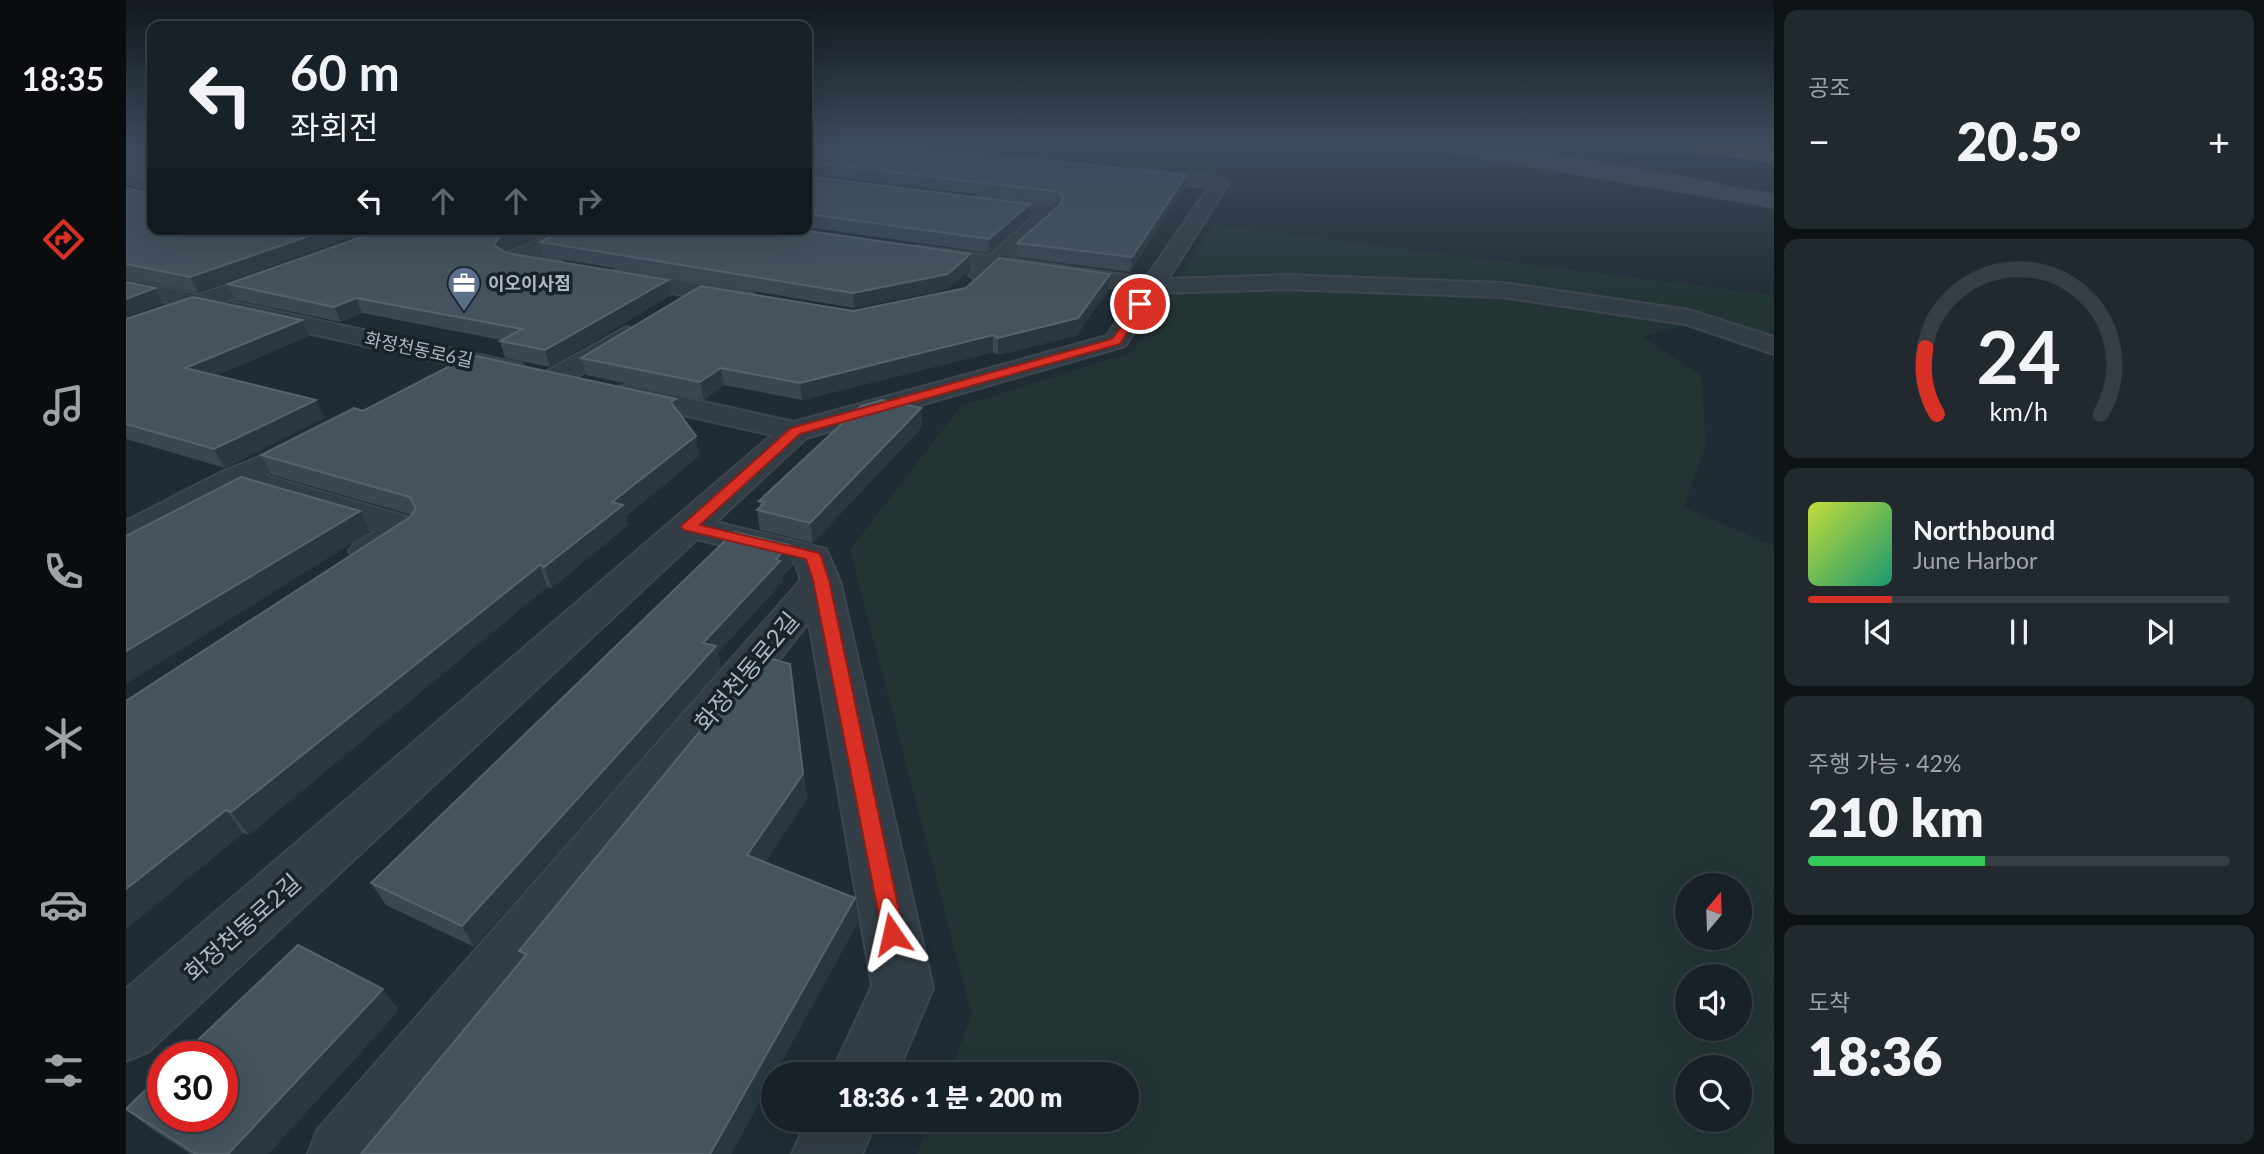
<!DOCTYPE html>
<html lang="ko">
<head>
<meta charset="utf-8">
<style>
	:root { --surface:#182127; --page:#21292f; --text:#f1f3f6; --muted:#9fa3a7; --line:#363e44; --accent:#d93025 }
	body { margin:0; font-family:Lato,"Noto Sans KR",sans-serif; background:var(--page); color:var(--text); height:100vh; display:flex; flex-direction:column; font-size:26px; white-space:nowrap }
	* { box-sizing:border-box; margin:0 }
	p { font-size:23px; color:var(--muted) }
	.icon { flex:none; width:38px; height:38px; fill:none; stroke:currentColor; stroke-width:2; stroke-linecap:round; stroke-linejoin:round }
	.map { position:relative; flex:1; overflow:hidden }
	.details { display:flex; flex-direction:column; gap:10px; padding:10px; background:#0d1215; width:490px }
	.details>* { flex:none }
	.banner { position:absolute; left:21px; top:21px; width:665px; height:214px; border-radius:14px; box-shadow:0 7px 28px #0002,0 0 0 2px var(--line); background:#182127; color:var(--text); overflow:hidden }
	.needle { width:46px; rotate:19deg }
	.fabs { position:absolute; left:1549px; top:873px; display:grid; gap:14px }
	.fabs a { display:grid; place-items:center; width:77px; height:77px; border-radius:50%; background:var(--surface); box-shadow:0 7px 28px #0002,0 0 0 2px var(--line); font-size:35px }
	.speed { position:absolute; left:21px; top:1041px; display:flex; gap:14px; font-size:35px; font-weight:700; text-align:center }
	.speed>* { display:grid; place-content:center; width:91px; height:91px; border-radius:50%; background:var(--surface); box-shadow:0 7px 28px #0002,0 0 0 2px var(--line); line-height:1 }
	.speed .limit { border:10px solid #d22; background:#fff; color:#111 }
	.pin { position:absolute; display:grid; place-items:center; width:60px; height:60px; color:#fff; margin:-30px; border:4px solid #fff; border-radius:50%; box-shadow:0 2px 7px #0007 }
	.me { position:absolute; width:77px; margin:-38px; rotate:349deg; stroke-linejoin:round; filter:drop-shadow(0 0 5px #0008) }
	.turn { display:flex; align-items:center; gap:24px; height:147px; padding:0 28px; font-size:32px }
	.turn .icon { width:91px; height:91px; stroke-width:2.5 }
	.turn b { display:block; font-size:49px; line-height:60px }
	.lanes { display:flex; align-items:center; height:66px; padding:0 28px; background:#0003; justify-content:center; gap:35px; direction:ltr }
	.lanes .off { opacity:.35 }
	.big { font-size:52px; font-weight:800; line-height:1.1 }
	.details .widget { flex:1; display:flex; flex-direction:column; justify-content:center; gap:10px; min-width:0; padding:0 24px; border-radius:14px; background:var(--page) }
	.details .dial { align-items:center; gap:0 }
	.dial svg { height:182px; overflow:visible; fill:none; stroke:var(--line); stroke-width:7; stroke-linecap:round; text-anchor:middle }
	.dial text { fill:var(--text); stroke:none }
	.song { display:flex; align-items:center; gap:21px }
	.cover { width:84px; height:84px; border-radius:10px; background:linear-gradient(135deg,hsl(70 70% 55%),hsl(160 70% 35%)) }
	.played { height:7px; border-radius:4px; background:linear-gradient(90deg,var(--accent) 20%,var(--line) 20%) }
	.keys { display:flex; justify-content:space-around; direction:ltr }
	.heat { display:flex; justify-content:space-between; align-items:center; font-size:38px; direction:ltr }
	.charge { height:10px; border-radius:5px; background:linear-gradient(90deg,#34c759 42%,var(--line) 0) }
	.trip { position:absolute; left:635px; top:1062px; width:378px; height:70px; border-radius:35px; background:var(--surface); box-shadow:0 7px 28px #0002,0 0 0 2px var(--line); font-weight:800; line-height:70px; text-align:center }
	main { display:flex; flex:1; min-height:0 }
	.menu { display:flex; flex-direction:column; width:126px; justify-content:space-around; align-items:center; background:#0a0d10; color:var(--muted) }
	.menu .icon { width:49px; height:49px }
	.menu .active { color:var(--accent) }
	.menu b { font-size:32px; color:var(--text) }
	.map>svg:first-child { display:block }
	.green { fill:#223534; fill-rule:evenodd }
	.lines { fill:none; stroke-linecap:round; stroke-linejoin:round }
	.service-casing { stroke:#3d464e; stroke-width:3 }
	.minor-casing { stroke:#3d464e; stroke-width:4 }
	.tertiary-casing { stroke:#3d464e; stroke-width:4 }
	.secondary-casing { stroke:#3d464e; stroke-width:4 }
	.service { fill:#333d45; fill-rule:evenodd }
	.minor { fill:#333d45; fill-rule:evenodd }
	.tertiary { fill:#333d45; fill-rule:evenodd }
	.secondary { fill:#414d57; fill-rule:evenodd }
	.service-bridge-casing { stroke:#3d464e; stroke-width:12; stroke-linecap:butt }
	.motorway-bridge-casing { stroke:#3e484f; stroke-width:19; stroke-linecap:butt }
	.service-bridge { stroke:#333d45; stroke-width:10 }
	.motorway-bridge { stroke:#6a5c51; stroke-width:18 }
	.wall { fill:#384751 }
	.shaded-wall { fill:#293740 }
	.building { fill:#44535d; stroke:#55636d; stroke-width:2 }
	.route { fill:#d93025; stroke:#8d1f18; stroke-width:2 }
	.labels { text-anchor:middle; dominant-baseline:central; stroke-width:7; stroke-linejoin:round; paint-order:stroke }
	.far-poi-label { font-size:18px; font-weight:bold; fill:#adb8c2; stroke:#192229; text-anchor:start }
	.far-street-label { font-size:18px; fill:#adb8c2; stroke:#192229 }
	.near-street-label { font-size:24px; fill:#adb8c2; stroke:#192229 }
</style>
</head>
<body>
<main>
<nav class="menu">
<b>18:35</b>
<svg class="icon active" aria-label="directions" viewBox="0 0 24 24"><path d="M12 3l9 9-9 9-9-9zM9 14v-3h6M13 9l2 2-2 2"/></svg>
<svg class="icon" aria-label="music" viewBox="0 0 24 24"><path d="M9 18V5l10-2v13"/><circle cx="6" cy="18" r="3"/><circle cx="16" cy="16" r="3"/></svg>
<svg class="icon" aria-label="phone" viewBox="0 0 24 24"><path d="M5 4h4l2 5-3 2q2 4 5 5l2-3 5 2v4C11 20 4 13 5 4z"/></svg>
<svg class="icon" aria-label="climate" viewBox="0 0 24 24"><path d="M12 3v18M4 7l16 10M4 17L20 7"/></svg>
<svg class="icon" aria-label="car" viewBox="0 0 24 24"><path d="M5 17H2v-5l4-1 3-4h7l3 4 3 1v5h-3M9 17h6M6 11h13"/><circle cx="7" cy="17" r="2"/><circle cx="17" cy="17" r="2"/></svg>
<svg class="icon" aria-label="filters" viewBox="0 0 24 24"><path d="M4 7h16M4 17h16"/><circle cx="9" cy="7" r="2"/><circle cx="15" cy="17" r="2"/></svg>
</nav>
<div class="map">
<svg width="1648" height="1154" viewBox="0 0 1648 1154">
	<rect width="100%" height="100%" fill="#202c34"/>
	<!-- green -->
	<path class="green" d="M 768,144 L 1112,144 L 1086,177 Z
		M 1087,225 L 1648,295 L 1648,337 L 1556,325 L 1516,337 L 1575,376 L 1580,445 L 1557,507 L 1648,546 L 1648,1154 L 791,1154 L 804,1120 L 1001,1120 L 1001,1074 L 823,1074 L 846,1015 L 724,550 L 835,406 L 1007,352 ZM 1561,886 L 1614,886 L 1614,938 L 1561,938 ZM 1561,976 L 1614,976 L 1614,1029 L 1561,1029 ZM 1561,1068 L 1614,1068 L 1614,1120 L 1561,1120 Z"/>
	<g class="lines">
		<defs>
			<path id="service" d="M 1405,144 L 1545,149 L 1577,147 L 1582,150 L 1545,155 Z"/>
			<path id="minor" d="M 1009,169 L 1094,178 L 1103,183 L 1042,279 L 1160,275 L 1377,283 L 1563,310 L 1648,337 L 1648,354 L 1559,324 L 1377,297 L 1160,289 L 1033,293 L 999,346 L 680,438 L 590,522 L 700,549 L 714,581 L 807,988 L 771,1074 L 705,1074 L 746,986 L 683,622 L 261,1154 L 182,1154 L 192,1129 L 675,580 L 670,564 L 571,539 L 22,1052 L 0,1061 L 0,989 L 646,435 L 490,400 L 486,394 L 490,388 L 500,385 L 668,422 L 981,336 L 1011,291 L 872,270 L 862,280 L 854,282 L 843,275 L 850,267 L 791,258 L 780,252 L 791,246 L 863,256 L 909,215 L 843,206 L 841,202 L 850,196 L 925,205 L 934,211 L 884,259 L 1020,278 L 1083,187 L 1003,178 L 1001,174 L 1003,170 Z
				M 437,229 L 465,229 L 410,257 L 435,261 L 438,266 L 435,271 C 421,274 384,270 375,259 L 378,254 Z
				M 490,270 L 620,292 L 628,294 L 632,299 L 628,304 L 620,306 L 482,282 L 479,277 Z
				M 0,279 L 386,362 L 396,364 L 400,370 L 396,376 L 386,378 L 0,293 Z
				M 500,327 L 509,330 L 513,335 L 509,340 L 438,385 L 428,387 L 418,385 L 414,379 L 418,373 Z
				M 133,457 L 145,460 L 149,467 L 140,476 L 292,520 L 297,528 C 283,548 252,565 229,559 L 223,551 L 229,543 L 250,531 L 114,490 L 13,543 L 0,546 L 0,521 L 98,471 Z
				M 681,1120 L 751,1120 L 736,1154 L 666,1154 Z"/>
			<path id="tertiary" d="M 153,267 L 161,269 L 164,274 L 161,279 L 0,337 L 0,320 Z"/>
			<path id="secondary" d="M 1298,144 C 1410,144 1537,176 1648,195 L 1648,207 L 1306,149 Z"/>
		</defs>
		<!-- service casing -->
		<use href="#service" class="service-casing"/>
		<!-- minor casing -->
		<use href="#minor" class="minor-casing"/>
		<!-- tertiary casing -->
		<use href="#tertiary" class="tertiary-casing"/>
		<!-- secondary casing -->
		<use href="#secondary" class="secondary-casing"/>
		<!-- service -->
		<use href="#service" class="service"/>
		<!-- minor -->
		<use href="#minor" class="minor"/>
		<!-- tertiary -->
		<use href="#tertiary" class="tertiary"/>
		<!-- secondary -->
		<use href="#secondary" class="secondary"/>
		<defs>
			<path id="service-bridge" d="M 1534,144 L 1601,154"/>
			<path id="motorway-bridge" d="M 1576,144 L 1648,154"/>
		</defs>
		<!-- service-bridge casing -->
		<use href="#service-bridge" class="service-bridge-casing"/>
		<!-- motorway-bridge casing -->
		<use href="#motorway-bridge" class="motorway-bridge-casing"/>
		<!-- service-bridge -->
		<use href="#service-bridge" class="service-bridge"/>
		<!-- motorway-bridge -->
		<use href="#motorway-bridge" class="motorway-bridge"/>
	</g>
	<!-- wall -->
	<path class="wall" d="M 0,144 L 248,229 L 72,292 L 0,277 L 0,188 L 19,192 L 20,190 L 0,185 Z
		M 681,144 L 1058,187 L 1004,272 L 891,257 L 891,243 L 933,205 L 932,204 L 681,174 Z
		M 681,176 L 903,217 L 862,253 L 681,227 Z
		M 414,242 L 844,254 L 844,269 L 822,289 L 728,308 L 417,256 Z
		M 378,251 L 381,253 L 545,295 L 424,367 L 379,358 L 374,341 L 375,340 L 236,313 L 215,322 L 109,300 L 102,284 Z
		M 984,274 L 983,289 L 951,335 L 872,355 L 867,352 L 676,400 L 598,385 L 578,400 L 460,375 L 455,358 L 727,311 Z
		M 0,319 L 176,320 L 183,336 L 91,375 L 190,400 L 198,418 L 99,468 L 0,439 Z
		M 550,399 L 553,414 L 573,456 L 500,516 L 502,525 L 426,588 L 421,587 L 123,835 L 117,833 L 0,929 L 286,515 L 146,475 L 135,455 L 237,411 Z
		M 795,408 L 796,427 L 687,543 L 634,530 L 631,510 L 634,507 L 633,501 Z
		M 663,545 L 666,566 L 656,576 L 657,581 L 592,653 L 595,668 L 348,947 L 260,905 L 245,883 Z
		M 664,664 L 681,799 L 639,862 L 732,922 L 605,1154 L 235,1154 L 398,959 L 393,951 Z
		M 273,1010 L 142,1154 L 64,1154 L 24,1128 L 0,1109 Z"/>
	<!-- shaded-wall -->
	<path class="shaded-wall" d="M 1060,175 L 1058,187 L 1004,272 L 1006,257 Z
		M 904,204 L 903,217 L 862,253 L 863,239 Z
		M 203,229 L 248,229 L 72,292 L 64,277 Z
		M 393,229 L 430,229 L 377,252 L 368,245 L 373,237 Z
		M 844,254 L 844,269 L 822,289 L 728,308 L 727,293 Z
		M 984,274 L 983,289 L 951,335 L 872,355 L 872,338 Z
		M 542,280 L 545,295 L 424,367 L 419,350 Z
		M 29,288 L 37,304 L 0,318 L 0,299 Z
		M 230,298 L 236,313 L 215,322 L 208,307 Z
		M 176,320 L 183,336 L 69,385 L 59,368 Z
		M 867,335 L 867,352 L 676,400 L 674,383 Z
		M 595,368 L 598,385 L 578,400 L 574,382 Z
		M 550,399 L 554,417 L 545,402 Z
		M 190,400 L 198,418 L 99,468 L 88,449 Z
		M 795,408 L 796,427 L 687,543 L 684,523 Z
		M 570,436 L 573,456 L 500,516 L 502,525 L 426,588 L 418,567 L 486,502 Z
		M 234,511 L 244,532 L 0,684 L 0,651 Z
		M 663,545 L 666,566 L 656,576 L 657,581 L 592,653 L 595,668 L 348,947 L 336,926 L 577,643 Z
		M 414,565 L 421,587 L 123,835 L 105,812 Z
		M 664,664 L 681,799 L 627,880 L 621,855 Z
		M 100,810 L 117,833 L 0,929 L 0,889 Z
		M 729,898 L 732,922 L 605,1154 L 584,1154 Z
		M 257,989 L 273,1010 L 142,1154 L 102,1154 Z"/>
	<!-- building -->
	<path class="building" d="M 0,144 L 26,144 L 26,229 L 203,229 L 64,277 L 0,264 L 0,188 L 19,192 L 22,180 L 0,174 Z
		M 681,144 L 764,144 L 1060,175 L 1006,257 L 891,243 L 935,204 L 937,197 L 933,192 L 681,162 Z
		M 681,176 L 904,204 L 863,239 L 681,214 Z
		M 258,229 L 393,229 L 373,237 L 368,245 L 381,253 L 542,280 L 419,350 L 374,341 L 396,329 L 386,327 L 230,298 L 208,307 L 102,284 Z
		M 438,229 L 669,229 L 844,254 L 822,274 L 727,293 L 414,242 Z
		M 873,258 L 984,274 L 952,318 L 872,338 L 867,335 L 674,383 L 595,368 L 574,382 L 455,358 L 575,286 L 727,311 L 840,288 Z
		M 0,282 L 29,288 L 0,299 Z
		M 67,297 L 176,320 L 59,368 L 190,400 L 88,449 L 0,424 L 0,319 Z
		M 345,355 L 550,399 L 545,402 L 570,436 L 486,502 L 497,505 L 418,567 L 414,565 L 105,812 L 100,810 L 0,889 L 0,701 L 284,517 L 290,509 L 284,497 L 135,455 L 228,408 L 237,411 Z
		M 756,400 L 795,408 L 684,523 L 631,510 L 639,502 L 633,501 L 735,406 Z
		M 115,477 L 234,511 L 0,651 L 0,536 Z
		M 608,532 L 663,545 L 650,559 L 654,561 L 577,643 L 590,646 L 336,926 L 245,883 Z
		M 636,656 L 664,664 L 677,774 L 621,855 L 729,898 L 584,1154 L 235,1154 L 401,954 L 393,951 Z
		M 172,945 L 257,989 L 102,1154 L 70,1154 L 0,1109 L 37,1073 L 37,1116 L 96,1116 L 96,1057 L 54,1057 Z"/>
	<!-- sky -->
	<linearGradient id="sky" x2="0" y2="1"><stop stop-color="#12181d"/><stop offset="0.47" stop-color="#3c4b5c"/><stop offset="1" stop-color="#3c4b5c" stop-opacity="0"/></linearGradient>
	<rect width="1648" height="306" fill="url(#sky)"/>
	<!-- route -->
	<path class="route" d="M 1014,301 L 1019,304 L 994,344 L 674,434 L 574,525 L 693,553 L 695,556 L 703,580 L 778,934 L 775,942 L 766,945 L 758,942 L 687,580 L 680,559 L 558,530 L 555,526 L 665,428 L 986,339 Z"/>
	<!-- icons -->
	<defs>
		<symbol id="office-pin" viewBox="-11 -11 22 30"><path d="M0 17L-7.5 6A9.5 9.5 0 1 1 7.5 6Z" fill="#5c6f8a" stroke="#192229"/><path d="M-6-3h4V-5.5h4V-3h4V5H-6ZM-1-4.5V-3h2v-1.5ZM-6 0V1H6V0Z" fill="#fff"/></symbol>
	</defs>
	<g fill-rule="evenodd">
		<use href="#office-pin" x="319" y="264" width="38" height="52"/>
	</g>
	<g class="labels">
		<!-- far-poi labels -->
		<g class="far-poi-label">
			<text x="362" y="283">이오이사점</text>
		</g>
		<!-- far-street labels -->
		<g class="far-street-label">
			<text transform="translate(293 349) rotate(12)">화정천동로6길</text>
		</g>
		<!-- near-street labels -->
		<g class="near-street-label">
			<text transform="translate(620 671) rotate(-50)">화정천동로2길</text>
			<text transform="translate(116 927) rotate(-42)">화정천동로2길</text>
		</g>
	</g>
</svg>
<div class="fabs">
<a><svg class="needle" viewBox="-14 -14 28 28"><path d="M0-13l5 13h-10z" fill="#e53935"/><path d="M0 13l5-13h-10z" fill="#9fa3a7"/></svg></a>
<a><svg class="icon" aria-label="sound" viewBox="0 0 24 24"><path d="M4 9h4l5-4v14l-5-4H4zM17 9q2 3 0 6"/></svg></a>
<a><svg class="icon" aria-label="search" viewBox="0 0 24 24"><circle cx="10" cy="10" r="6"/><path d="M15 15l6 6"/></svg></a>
</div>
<div class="speed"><div class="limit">30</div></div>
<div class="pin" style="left:1014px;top:304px;background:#d93025"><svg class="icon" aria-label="arrive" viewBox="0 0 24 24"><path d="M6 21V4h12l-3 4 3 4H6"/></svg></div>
<svg class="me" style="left:766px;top:934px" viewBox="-20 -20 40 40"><path d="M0-17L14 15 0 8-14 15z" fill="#d93025" stroke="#fff" stroke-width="4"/></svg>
<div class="trip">18:36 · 1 분 · 200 m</div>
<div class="banner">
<div class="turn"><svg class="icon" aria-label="left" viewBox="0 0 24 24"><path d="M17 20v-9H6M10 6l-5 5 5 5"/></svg><div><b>60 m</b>좌회전</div></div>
<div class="lanes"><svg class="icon" aria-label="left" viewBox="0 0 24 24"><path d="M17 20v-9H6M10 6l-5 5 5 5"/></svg><svg class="icon off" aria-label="ahead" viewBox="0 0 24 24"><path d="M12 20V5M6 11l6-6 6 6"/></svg><svg class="icon off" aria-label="ahead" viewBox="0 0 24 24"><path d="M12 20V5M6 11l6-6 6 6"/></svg><svg class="icon off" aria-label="right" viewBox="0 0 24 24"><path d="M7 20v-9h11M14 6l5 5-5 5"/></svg></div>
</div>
</div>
<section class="details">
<div class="widget"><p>공조</p>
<div class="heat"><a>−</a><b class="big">20.5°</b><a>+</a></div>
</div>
<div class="widget dial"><svg viewBox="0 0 100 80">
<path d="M14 69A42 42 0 1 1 86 69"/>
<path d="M14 69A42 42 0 0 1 9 40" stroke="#d93025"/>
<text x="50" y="56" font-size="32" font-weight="700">24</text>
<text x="50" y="72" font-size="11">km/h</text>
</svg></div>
<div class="widget">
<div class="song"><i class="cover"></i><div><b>Northbound</b><p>June Harbor</p></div></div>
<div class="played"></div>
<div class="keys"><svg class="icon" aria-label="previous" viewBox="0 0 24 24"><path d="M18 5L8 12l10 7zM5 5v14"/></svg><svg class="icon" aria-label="pause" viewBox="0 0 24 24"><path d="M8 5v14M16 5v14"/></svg><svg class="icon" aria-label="next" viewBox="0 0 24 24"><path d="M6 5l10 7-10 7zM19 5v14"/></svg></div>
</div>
<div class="widget"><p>주행 가능 · 42%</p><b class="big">210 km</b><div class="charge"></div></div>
<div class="widget"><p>도착</p><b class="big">18:36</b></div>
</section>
</main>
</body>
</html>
